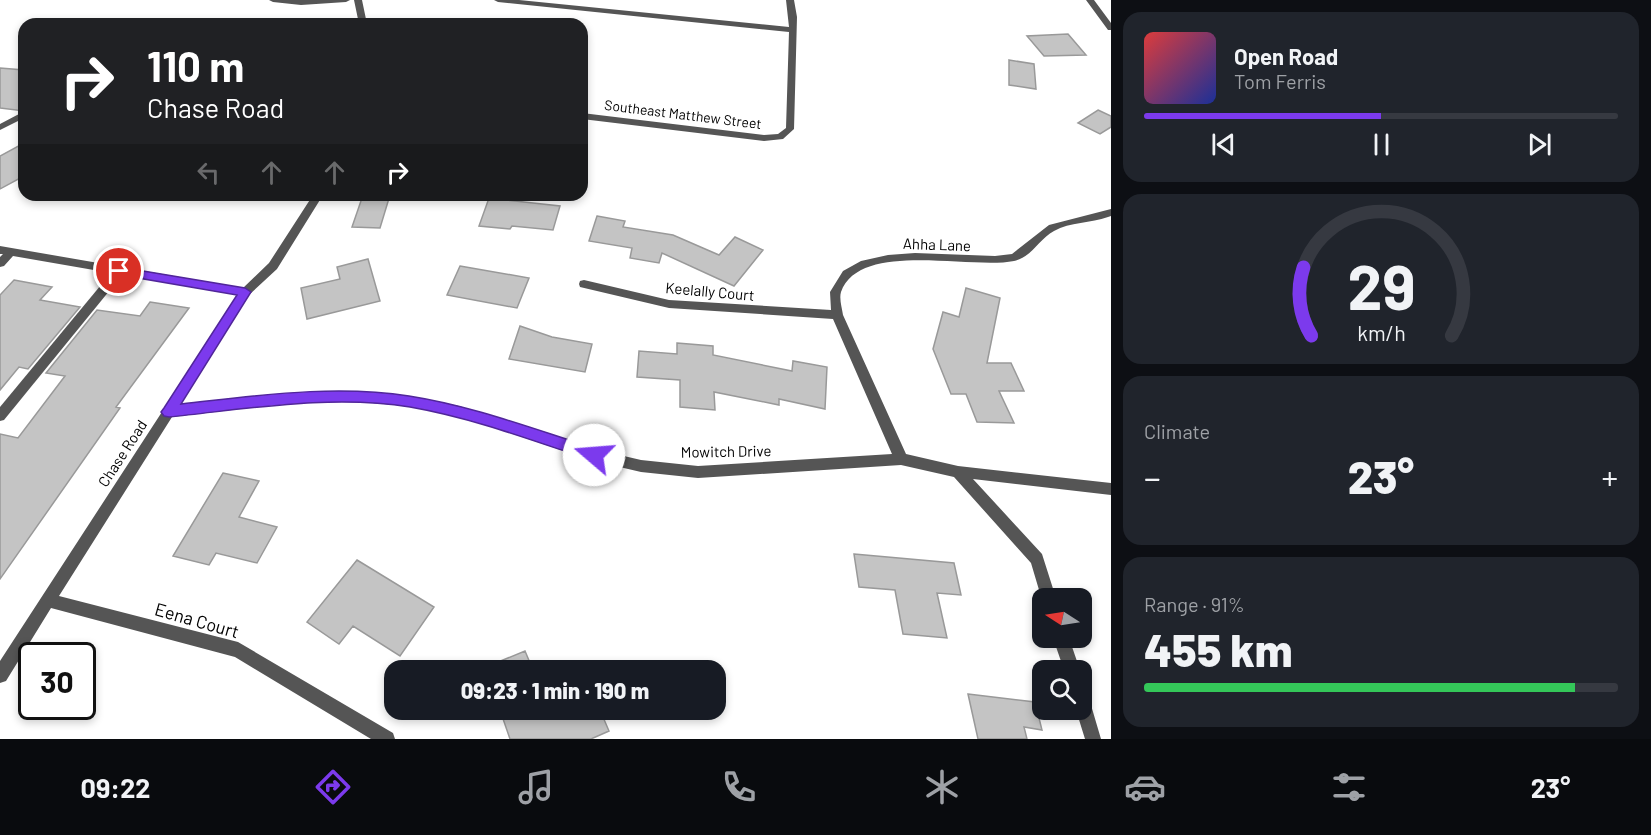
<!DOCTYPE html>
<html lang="en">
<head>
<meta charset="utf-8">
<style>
	:root { --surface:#171b24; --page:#20242c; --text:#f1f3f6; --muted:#9ea1a6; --line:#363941; --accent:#7c3aed }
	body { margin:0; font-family:Barlow,sans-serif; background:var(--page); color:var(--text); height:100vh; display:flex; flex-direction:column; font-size:22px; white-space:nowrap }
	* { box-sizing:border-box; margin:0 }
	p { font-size:20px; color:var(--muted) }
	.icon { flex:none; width:33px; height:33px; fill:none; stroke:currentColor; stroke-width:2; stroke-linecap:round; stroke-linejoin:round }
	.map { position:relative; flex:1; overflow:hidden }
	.panel { display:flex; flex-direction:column; gap:12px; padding:12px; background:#0d0f14; width:540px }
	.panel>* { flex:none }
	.banner { position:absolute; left:18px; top:18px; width:570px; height:183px; border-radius:18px; box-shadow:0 3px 9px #0003; background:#202124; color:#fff; overflow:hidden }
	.needle { width:39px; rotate:282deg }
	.fabs { position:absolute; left:1032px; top:588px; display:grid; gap:12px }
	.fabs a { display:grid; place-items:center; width:60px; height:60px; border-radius:12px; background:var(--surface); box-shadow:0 3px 9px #0003; font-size:30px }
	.speed { position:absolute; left:18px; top:642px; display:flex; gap:12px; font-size:30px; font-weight:700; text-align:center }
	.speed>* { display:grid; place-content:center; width:78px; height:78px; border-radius:50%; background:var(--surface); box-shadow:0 3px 9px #0003; line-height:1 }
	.speed .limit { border:3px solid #111; border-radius:9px; background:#fff; color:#111 }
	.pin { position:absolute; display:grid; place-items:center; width:51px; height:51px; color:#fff; margin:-26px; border:3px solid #fff; border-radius:50%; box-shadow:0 2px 6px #0007 }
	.me { position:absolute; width:66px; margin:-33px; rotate:288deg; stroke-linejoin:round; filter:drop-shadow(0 0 4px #0008) }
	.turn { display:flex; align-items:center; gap:21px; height:126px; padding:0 30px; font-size:27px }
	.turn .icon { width:78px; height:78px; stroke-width:2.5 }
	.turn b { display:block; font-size:42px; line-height:51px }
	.lanes { display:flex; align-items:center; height:57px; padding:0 30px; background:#0003; justify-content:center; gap:30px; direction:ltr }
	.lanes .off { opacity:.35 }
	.big { font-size:45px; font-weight:800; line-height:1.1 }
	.panel .widget { flex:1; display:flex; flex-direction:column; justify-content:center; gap:9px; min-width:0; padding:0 21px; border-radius:18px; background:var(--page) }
	.panel .dial { align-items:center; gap:0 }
	.dial svg { height:156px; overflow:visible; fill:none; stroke:var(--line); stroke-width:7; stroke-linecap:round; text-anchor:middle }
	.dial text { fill:var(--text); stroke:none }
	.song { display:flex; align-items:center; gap:18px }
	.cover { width:72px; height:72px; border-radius:9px; background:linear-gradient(135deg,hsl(0 70% 55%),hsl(230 70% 35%)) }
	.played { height:6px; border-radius:3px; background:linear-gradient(90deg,var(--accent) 50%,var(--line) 50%) }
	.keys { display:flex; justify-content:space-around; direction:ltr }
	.heat { display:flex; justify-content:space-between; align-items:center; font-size:33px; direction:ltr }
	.charge { height:9px; border-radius:4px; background:linear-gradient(90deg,#34c759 91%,var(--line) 0) }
	.trip { position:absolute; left:384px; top:660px; width:342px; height:60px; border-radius:18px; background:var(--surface); box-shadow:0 3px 9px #0003; font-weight:800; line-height:60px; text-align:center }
	.tab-bar { display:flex; height:96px; justify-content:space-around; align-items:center; background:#090b0e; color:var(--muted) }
	.tab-bar .icon { width:42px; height:42px }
	.tab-bar .on { color:var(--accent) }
	.tab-bar b { font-size:27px; color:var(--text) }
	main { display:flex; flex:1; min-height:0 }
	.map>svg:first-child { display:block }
	.building { fill:#c4c4c4; stroke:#999; stroke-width:1.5 }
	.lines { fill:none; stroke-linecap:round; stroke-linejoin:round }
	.lane { fill:#555; fill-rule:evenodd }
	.street { fill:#555; fill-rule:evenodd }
	.route { fill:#7c3aed; stroke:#51269a; stroke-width:1.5 }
	.labels { text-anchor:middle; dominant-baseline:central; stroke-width:4.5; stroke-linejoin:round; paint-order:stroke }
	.far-street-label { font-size:14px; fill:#000; stroke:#fff }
	.street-label { font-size:15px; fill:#000; stroke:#fff }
	.near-street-label { font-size:18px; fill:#000; stroke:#fff }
</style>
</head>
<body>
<main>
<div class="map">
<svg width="1111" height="739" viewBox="0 0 1111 739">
	<rect width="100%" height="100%" fill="#fff"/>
	<!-- building -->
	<path class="building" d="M 1068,34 L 1086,55 L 1044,56 L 1027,36 Z
		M 1009,60 L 1034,64 L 1036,89 L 1009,85 Z
		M 0,68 L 24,70 L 24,111 L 0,108 Z
		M 1098,110 L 1111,116 L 1111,127 L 1100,134 L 1078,123 Z
		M 24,143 L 24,176 L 0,189 L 0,156 Z
		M 363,195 L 390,195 L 380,228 L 352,227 Z
		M 489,198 L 560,206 L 553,230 L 512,226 L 510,229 L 479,226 Z
		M 597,216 L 625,221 L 623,227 L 673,235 L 719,255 L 735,237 L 763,250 L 734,286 L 662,253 L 659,263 L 630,258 L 632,248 L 589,241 Z
		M 368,259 L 380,301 L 307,319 L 301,288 L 340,279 L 337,267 Z
		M 460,266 L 529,278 L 517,308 L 447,295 Z
		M 14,280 L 52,287 L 40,300 L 80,307 L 28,369 L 19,367 L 0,390 L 0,295 Z
		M 966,288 L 1000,298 L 987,363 L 1011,363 L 1024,391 L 999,391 L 1014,423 L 977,422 L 966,394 L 951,394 L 933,349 L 943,312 L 959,317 Z
		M 150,302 L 189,308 L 116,407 L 120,408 L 0,579 L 0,434 L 18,438 L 65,376 L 46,373 L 97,310 L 140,316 Z
		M 520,326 L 552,337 L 592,344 L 585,372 L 509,359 Z
		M 677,343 L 713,346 L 713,355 L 792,371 L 793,361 L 827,367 L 825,409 L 779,399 L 779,405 L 714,392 L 715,410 L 680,407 L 680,380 L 637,377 L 639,351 L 677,354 Z
		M 223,473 L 259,481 L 239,517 L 277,527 L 257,563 L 216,553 L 209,565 L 173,556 Z
		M 854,554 L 954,563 L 961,595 L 937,593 L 947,638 L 903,634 L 895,590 L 859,587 Z
		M 357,560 L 434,607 L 400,656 L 353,626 L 339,644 L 307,622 Z
		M 525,651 L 533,670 L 487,670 L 486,667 Z
		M 968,694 L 1035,702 L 1042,730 L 1024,727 L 1027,739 L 978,739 Z
		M 500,710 L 600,710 L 609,731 L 591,739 L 510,739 Z"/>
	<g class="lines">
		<!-- lane -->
		<path class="lane" d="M 119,267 L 124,271 L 123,274 L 4,420 L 0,421 L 0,407 L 115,268 Z"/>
		<!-- street -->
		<path class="street" d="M 269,0 L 350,0 L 346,2 L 301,5 L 273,2 Z
			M 354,0 L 362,0 L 367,24 L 359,24 Z
			M 494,0 L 519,0 L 789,27 L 786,0 L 794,0 L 797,17 L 794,129 L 783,139 L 764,141 L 582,119 L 582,113 L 764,135 L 778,134 L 786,128 L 789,32 L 498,2 Z
			M 1086,0 L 1094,0 L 1111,23 L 1111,30 L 1108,30 Z
			M 19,114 L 24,114 L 24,118 L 0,130 L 0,124 Z
			M 313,195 L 323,195 L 277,269 L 249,295 L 179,406 L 279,394 L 349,391 L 408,396 L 459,406 L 594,449 L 641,460 L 698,466 L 892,454 L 833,319 L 669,308 L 580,287 L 579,284 L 580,281 L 584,280 L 669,300 L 831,310 L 830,292 L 843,271 L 861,261 L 888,255 L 915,253 L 995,256 L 1012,254 L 1049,225 L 1111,209 L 1111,216 L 1108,217 C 1091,223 1070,222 1054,231 C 1039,239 1032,257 1014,261 C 971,270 860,240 841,292 C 839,299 842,308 843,315 L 906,454 L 958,466 L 1111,483 L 1111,495 L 973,479 L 1042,554 L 1056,598 L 1042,598 L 1042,600 L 1031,563 L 954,477 L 901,465 L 698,478 L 641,472 L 594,461 L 459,416 L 408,406 L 349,401 L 279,404 L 172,417 L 59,596 L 238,642 L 393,733 L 395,739 L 371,739 L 235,657 L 51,608 L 6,681 L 0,683 L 0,661 L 238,295 L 13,256 L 4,266 L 0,267 L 0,257 L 3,254 L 0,254 L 0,246 L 243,288 L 269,263 Z
			M 1053,638 L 1069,638 L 1080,670 L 1064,670 Z
			M 1082,693 L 1088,695 L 1101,739 L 1085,739 L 1076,710 L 1082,710 Z"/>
	</g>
	<!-- route -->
	<path class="route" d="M 119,267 L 245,288 L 251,292 L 181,404 C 256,396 333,384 409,396 C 473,406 533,429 594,448 L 600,450 L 602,455 L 600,459 L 594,461 C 534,441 473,418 410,407 C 331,394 248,409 169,417 L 164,416 L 161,412 L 164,408 L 237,295 L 115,274 L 115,268 Z"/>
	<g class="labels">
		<!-- far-street labels -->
		<g class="far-street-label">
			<text transform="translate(683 114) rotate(7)">Southeast Matthew Street</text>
		</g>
		<!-- street labels -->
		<g class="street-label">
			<text transform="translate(937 244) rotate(2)">Ahha Lane</text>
			<text transform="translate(710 291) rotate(5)">Keelally Court</text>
			<text transform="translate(726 451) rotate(-1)">Mowitch Drive</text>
			<text transform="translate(122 453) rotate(-57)">Chase Road</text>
		</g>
		<!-- near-street labels -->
		<g class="near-street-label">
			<text transform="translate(197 620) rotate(16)">Eena Court</text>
		</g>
	</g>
</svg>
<div class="fabs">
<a><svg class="needle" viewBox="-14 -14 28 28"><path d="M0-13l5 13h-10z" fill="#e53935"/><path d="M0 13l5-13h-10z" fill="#9ea1a6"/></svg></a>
<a><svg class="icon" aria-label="search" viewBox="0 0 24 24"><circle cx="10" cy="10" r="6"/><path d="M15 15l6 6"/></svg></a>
</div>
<div class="speed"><div class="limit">30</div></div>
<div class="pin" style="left:119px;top:271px;background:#d93025"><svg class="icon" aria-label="arrive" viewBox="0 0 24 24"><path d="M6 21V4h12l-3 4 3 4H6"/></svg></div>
<svg class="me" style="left:594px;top:455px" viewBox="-20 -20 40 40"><circle r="19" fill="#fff"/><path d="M0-13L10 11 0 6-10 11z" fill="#7c3aed"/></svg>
<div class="trip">09:23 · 1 min · 190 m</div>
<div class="banner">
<div class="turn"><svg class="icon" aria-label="right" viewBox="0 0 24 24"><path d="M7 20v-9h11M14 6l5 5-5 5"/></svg><div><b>110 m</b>Chase Road</div></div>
<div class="lanes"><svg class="icon off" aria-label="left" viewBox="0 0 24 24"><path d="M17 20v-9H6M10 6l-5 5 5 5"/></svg><svg class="icon off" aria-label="ahead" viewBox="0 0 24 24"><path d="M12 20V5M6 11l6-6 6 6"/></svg><svg class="icon off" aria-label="ahead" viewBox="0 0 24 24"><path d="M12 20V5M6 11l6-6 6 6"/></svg><svg class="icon" aria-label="right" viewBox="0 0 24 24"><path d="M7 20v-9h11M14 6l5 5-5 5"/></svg></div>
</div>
</div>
<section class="panel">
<div class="widget">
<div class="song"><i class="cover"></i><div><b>Open Road</b><p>Tom Ferris</p></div></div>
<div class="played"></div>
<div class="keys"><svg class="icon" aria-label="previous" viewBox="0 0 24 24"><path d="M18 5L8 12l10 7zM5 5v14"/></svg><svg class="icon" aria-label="pause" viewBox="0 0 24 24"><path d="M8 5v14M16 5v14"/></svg><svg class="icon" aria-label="next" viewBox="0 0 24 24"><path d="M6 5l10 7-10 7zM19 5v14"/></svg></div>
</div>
<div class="widget dial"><svg viewBox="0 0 100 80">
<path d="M14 69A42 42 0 1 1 86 69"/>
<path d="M14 69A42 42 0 0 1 10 34" stroke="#7c3aed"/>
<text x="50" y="56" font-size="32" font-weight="700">29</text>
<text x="50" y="72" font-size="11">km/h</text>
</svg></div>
<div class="widget"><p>Climate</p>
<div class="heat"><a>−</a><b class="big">23°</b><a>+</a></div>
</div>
<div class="widget"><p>Range · 91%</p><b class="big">455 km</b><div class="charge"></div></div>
</section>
</main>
<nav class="tab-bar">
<b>09:22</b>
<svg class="icon on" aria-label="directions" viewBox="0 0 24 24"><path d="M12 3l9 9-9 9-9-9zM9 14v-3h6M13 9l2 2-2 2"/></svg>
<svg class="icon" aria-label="music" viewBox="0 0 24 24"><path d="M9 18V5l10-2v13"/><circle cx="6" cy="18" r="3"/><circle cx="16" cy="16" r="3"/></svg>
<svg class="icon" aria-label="phone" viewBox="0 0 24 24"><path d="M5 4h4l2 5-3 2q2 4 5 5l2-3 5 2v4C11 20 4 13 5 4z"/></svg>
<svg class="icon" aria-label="climate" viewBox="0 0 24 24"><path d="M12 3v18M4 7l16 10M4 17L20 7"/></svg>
<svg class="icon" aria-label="car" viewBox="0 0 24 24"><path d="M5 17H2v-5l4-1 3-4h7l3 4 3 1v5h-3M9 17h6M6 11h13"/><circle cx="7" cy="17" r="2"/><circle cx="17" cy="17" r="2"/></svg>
<svg class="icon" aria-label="filters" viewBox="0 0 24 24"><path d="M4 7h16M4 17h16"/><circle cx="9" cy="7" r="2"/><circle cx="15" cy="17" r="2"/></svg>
<b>23°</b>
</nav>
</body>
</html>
